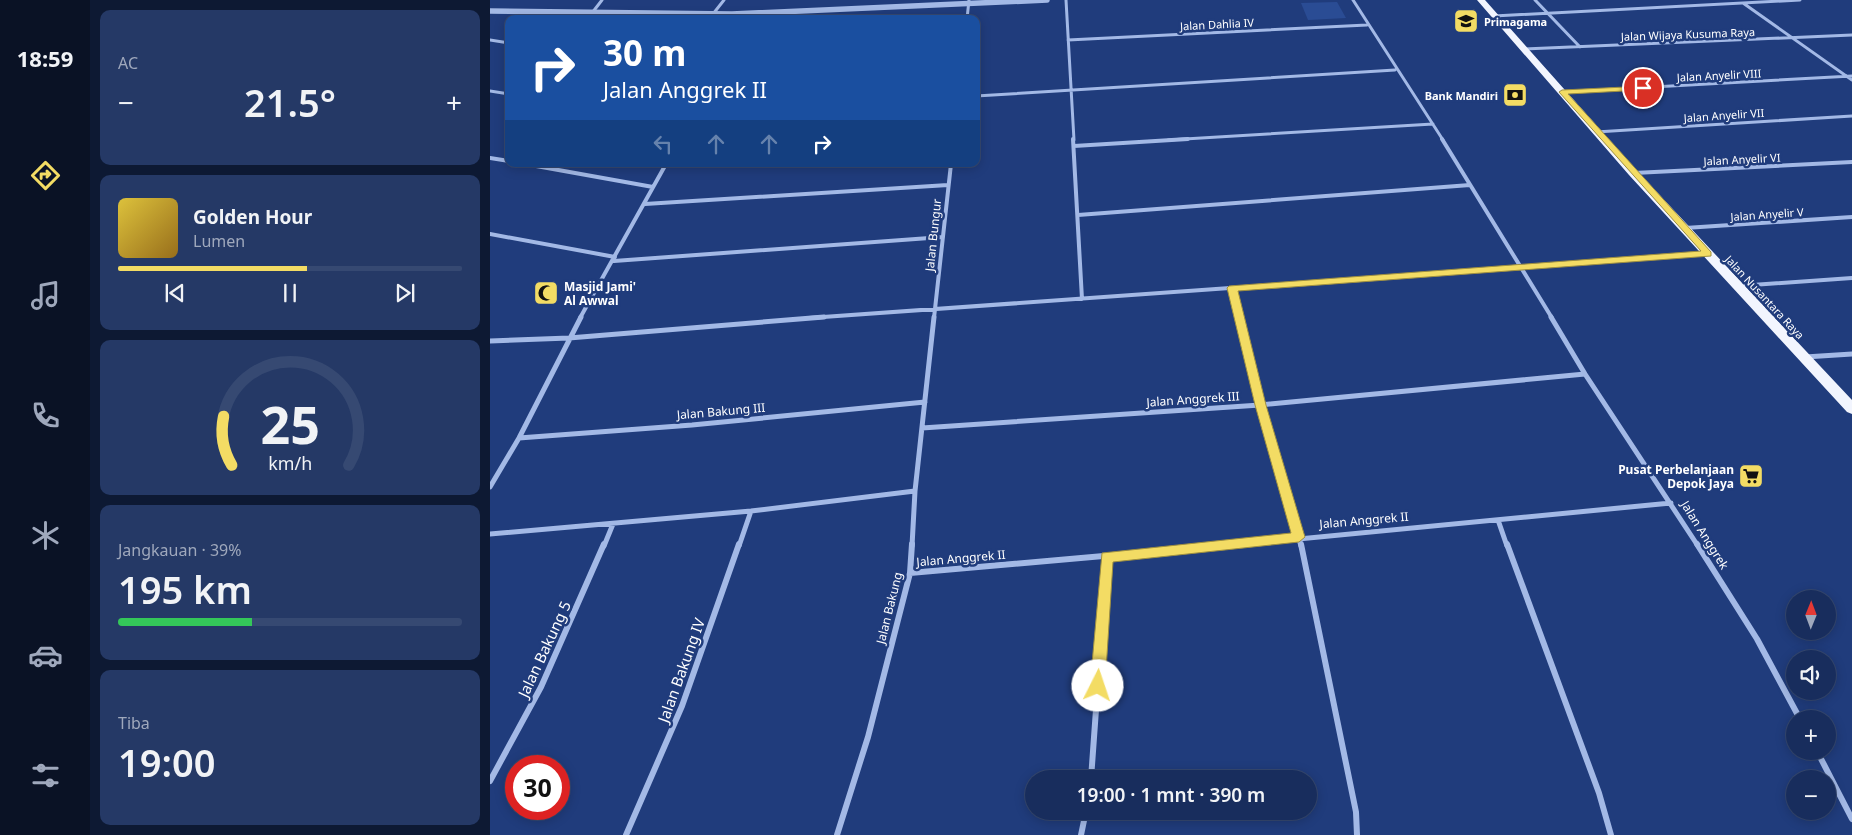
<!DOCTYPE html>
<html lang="id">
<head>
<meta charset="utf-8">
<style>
	:root { --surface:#182d5d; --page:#253966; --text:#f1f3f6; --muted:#9fa8bc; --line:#364972; --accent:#f3dc64 }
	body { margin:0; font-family:"Noto Sans",sans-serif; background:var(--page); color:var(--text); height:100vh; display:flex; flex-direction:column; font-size:19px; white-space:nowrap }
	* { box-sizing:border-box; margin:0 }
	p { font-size:16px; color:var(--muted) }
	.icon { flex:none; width:28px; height:28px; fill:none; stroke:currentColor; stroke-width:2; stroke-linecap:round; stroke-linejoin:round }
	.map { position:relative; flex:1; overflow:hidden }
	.side { display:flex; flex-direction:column; gap:10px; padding:10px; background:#0d1933; width:400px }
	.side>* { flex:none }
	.top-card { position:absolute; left:15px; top:15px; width:475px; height:152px; border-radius:10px; box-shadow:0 2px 12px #0003,0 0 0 1px var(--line); background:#1a4fa0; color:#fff; overflow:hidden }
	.needle { width:32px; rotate:1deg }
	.tools { position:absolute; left:1296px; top:590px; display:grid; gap:10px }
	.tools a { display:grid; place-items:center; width:50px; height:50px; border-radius:50%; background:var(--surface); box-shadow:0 2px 12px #0003,0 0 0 1px var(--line); font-size:25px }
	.speed { position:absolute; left:15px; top:755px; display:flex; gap:10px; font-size:25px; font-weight:700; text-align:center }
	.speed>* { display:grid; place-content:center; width:65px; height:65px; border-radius:50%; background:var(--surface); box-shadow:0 2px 12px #0003,0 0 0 1px var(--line); line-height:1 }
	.speed .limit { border:8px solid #d22; background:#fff; color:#111 }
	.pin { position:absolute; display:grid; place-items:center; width:42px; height:42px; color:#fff; margin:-21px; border:2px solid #fff; border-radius:50%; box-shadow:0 1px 5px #0007 }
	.me { position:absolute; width:55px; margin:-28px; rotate:4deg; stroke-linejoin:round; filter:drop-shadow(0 0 4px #0008) }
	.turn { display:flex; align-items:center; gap:18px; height:105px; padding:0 15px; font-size:22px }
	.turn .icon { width:65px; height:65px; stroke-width:2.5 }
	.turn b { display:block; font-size:35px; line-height:42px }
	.lanes { display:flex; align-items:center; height:48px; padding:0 15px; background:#0003; justify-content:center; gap:25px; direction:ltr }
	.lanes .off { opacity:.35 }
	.big { font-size:38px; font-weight:600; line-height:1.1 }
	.side .widget { flex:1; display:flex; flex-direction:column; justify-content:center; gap:8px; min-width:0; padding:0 18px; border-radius:10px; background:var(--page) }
	.side .dial { align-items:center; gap:0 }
	.dial svg { height:130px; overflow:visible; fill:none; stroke:var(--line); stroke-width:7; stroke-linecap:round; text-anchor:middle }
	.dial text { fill:var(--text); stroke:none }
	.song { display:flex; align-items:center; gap:15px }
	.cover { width:60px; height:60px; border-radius:8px; background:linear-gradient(135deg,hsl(50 70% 55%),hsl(40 70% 35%)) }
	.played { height:5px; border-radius:2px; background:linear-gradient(90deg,var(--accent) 55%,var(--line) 55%) }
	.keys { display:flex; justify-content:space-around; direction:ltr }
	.heat { display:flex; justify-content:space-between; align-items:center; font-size:28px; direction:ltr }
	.charge { height:8px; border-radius:4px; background:linear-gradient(90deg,#34c759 39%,var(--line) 0) }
	.trip { position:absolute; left:535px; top:770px; width:292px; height:50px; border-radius:25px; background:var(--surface); box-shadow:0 2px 12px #0003,0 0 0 1px var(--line); font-weight:600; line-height:50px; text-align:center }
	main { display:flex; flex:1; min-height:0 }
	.dock { display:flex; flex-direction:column; width:90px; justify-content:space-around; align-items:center; background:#0a1225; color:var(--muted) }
	.dock .icon { width:35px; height:35px }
	.dock .selected { color:var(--accent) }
	.dock b { font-size:22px; color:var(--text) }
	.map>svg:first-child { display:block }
	.green { fill:#2a4c94 }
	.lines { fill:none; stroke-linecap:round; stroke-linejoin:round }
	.minor-far3 { stroke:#a3b9e6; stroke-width:3 }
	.minor-far2 { stroke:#a3b9e6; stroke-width:4 }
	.minor-far1 { stroke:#a3b9e6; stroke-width:5 }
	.minor { stroke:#a3b9e6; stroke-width:6 }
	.tertiary { stroke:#a3b9e6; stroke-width:5.5 }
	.trunk { fill:#f2f5fe; fill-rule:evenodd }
	.route { fill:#f3dc64; stroke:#9e8f41 }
	.labels { text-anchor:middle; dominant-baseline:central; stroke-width:5; stroke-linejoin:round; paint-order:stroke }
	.far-poi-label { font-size:11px; font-weight:bold; fill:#fff; stroke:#203c7c; text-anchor:start }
	.far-street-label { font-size:11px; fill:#fff; stroke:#203c7c }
	.street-label { font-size:12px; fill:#fff; stroke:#203c7c }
	.poi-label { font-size:12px; font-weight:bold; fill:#fff; stroke:#203c7c; text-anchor:start }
	.near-street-label { font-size:15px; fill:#fff; stroke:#203c7c }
</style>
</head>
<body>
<main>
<nav class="dock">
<b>18:59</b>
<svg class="icon selected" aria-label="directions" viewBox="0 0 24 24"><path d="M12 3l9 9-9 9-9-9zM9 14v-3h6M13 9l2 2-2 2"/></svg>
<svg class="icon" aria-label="music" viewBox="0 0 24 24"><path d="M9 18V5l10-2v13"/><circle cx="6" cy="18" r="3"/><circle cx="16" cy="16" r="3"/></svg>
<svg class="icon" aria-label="phone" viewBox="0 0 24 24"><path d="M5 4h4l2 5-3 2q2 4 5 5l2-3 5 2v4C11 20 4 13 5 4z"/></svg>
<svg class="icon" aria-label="climate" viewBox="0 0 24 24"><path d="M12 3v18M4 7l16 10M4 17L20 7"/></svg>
<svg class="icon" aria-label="car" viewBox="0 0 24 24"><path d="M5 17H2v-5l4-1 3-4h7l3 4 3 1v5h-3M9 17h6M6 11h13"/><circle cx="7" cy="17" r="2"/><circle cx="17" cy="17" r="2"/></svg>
<svg class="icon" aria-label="filters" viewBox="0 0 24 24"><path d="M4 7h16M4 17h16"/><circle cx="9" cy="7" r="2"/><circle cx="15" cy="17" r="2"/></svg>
</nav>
<section class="side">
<div class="widget"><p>AC</p>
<div class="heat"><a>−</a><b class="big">21.5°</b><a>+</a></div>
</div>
<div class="widget">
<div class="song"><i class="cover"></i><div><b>Golden Hour</b><p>Lumen</p></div></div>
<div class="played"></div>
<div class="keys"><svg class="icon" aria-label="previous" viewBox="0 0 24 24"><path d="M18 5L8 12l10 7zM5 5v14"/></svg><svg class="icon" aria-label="pause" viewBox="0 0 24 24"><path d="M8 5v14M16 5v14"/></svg><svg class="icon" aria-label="next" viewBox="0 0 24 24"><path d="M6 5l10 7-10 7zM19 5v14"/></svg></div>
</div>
<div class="widget dial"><svg viewBox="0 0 100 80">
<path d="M14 69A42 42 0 1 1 86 69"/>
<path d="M14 69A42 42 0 0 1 9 39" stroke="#f3dc64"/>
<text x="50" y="56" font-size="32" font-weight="700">25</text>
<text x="50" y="72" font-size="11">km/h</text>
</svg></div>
<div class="widget"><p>Jangkauan · 39%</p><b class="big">195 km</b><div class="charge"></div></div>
<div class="widget"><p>Tiba</p><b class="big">19:00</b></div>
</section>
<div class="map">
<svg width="1362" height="835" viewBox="0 0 1362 835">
	<rect width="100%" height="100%" fill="#203c7c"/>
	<!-- green -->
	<path class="green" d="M 847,2 L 856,18 L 818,20 L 811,3 Z"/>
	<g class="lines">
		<!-- minor-far3 -->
		<path class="minor-far3" d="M 576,0 L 584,140
			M 863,0 L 953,140
			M 1045,0 L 1090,47
			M 1253,3 L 1362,80
			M 102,13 L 112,0
			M 223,14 L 234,0
			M 1004,16 L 1310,0
			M 477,19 L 479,0
			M 0,40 L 19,43
			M 578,40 L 877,25
			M 1034,49 L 1362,35
			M 0,91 L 19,94
			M 1072,92 L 1362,76
			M 486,96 L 905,70
			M 1106,132 L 1362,116
			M 678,140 L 943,124"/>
		<!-- minor-far2 -->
		<path class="minor-far2" d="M 583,139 L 592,299
			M 952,139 L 1062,318
			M 584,146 L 698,139
			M 0,158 L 19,161
			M 35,164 L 163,187
			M 1144,173 L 1362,162
			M 155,204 L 458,185
			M 588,215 L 980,185
			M 1195,228 L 1362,217
			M 0,234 L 125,257
			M 124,261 L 453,237
			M 1248,286 L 1362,278
			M 742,288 L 749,318
			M 90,318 L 176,164
			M 319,318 L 1218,254
			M 444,318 L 461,164"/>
		<!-- minor-far1 -->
		<path class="minor-far1" d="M 749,317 L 770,405 L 811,546
			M 1061,317 L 1095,374 L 1208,546
			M 0,341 L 79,338 L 334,317
			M 1315,357 L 1362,354
			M 432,428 L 770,405 L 1095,374
			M 29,438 L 202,425 L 435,402
			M 0,487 L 29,438 L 91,317
			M 1008,520 L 1017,546
			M 0,534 L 261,511 L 425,491
			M 114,546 L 123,524
			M 249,546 L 261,511
			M 422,546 L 425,491 L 444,317
			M 736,546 L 1181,503"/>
		<!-- minor -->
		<path class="minor" d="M 811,544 L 866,812 L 867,835
			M 1017,544 L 1109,793 L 1121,835
			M 1207,544 L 1267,639 L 1310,719
			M 420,573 L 749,544
			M 1327,751 L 1362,819
			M 601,779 L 617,557
			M 0,781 L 51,687 L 114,544
			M 136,835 L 192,706 L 249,544
			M 347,835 L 378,737 L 420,573 L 422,544
			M 591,835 L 596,811"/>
		<!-- tertiary -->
		<path class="tertiary" d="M 0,11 L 242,14 L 557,0"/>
		<!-- trunk -->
		<path class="trunk" d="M 987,0 L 995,0 L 1147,171 L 1362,400 L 1362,414 L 1357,412 L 1139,175 Z"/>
	</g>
	<!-- route -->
	<path class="route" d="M 1156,86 L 1157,88 L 1153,90 L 1078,94 L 1221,252 L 1221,256 L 748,291 L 776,405 L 815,537 L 809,542 L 623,562 L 615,686 L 613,691 L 608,693 L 603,691 L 600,686 L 612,553 L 801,533 L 765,405 L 737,288 L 739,286 L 1211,251 L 1069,92 L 1072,90 Z"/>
	<!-- icons -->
	<defs>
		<symbol id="school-square" viewBox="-11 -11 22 22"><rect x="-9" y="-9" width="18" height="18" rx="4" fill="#f3dc64" stroke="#203c7c"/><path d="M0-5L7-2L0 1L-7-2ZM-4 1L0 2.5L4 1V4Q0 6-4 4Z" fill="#111"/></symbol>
		<symbol id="bank-square" viewBox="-11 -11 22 22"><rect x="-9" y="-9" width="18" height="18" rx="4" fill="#f3dc64" stroke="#203c7c"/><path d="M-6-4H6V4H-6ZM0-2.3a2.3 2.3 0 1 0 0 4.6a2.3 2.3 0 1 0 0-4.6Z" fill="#111"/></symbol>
		<symbol id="mosque-square" viewBox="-11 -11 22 22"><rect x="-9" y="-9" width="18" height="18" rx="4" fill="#f3dc64" stroke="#203c7c"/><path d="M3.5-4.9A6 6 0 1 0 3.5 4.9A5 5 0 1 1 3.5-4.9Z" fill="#111"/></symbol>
		<symbol id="supermarket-square" viewBox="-11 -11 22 22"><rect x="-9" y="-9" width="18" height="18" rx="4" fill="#f3dc64" stroke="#203c7c"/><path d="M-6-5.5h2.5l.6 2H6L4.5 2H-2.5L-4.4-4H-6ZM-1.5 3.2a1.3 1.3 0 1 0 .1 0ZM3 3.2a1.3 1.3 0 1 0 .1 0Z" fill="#111"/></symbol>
	</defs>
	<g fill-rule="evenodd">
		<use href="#school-square" x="962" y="7" width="28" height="28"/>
		<use href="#bank-square" x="1011" y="81" width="28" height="28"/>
		<use href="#mosque-square" x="42" y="279" width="28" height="28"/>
		<use href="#supermarket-square" x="1247" y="462" width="28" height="28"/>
	</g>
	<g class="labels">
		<!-- far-poi labels -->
		<g class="far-poi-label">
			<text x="994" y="21">Primagama</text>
			<text x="1008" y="95" text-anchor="end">Bank Mandiri</text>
		</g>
		<!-- far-street labels -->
		<g class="far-street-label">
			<text transform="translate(727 24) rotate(-3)">Jalan Dahlia IV</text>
			<text transform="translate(1198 34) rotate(-2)">Jalan Wijaya Kusuma Raya</text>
			<text transform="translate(1229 75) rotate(-3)">Jalan Anyelir VIII</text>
			<text transform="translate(1234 115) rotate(-4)">Jalan Anyelir VII</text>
			<text transform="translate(1252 159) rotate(-3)">Jalan Anyelir VI</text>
			<text transform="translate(1277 214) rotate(-4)">Jalan Anyelir V</text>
			<text transform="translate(1275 297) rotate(47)">Jalan Nusantara Raya</text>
		</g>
		<!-- street labels -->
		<g class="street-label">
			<text transform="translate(443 235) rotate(-84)">Jalan Bungur</text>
			<text transform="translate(703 399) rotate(-4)">Jalan Anggrek III</text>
			<text transform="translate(231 411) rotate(-5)">Jalan Bakung III</text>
			<text transform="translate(874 520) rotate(-5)">Jalan Anggrek II</text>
			<text transform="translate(1215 535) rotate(58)">Jalan Anggrek</text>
			<text transform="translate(471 558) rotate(-5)">Jalan Anggrek II</text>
			<text transform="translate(399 608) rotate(-76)">Jalan Bakung</text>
		</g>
		<!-- poi labels -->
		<g class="poi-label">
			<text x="74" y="286">Masjid Jami'<tspan x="74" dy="14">Al Awwal</tspan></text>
			<text x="1244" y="469" text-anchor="end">Pusat Perbelanjaan<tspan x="1244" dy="14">Depok Jaya</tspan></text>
		</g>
		<!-- near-street labels -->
		<g class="near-street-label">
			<text transform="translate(54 649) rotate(-65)">Jalan Bakung 5</text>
			<text transform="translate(191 670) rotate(-70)">Jalan Bakung IV</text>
		</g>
	</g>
</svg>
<div class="tools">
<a><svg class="needle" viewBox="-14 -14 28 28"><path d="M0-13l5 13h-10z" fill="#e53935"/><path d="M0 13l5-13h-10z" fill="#9fa8bc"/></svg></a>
<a><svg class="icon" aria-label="sound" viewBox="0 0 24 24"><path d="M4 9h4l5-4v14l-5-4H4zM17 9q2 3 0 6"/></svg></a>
<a>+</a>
<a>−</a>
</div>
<div class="speed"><div class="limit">30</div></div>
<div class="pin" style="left:1153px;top:88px;background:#d93025"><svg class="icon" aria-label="arrive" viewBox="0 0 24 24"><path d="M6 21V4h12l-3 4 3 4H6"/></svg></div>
<svg class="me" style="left:608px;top:686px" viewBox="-20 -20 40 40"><circle r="19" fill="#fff"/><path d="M0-13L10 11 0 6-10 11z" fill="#f3dc64"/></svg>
<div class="trip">19:00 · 1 mnt · 390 m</div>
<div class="top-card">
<div class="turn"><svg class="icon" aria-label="right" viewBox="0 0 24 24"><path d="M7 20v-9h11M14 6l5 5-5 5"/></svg><div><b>30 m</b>Jalan Anggrek II</div></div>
<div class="lanes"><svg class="icon off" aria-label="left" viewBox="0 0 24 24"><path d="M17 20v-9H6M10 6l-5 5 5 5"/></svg><svg class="icon off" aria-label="ahead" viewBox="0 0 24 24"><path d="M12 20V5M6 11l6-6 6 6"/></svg><svg class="icon off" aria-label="ahead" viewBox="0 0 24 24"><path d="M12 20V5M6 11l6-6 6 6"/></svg><svg class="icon" aria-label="right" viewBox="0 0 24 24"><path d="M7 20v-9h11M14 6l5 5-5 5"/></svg></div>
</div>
</div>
</main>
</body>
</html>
